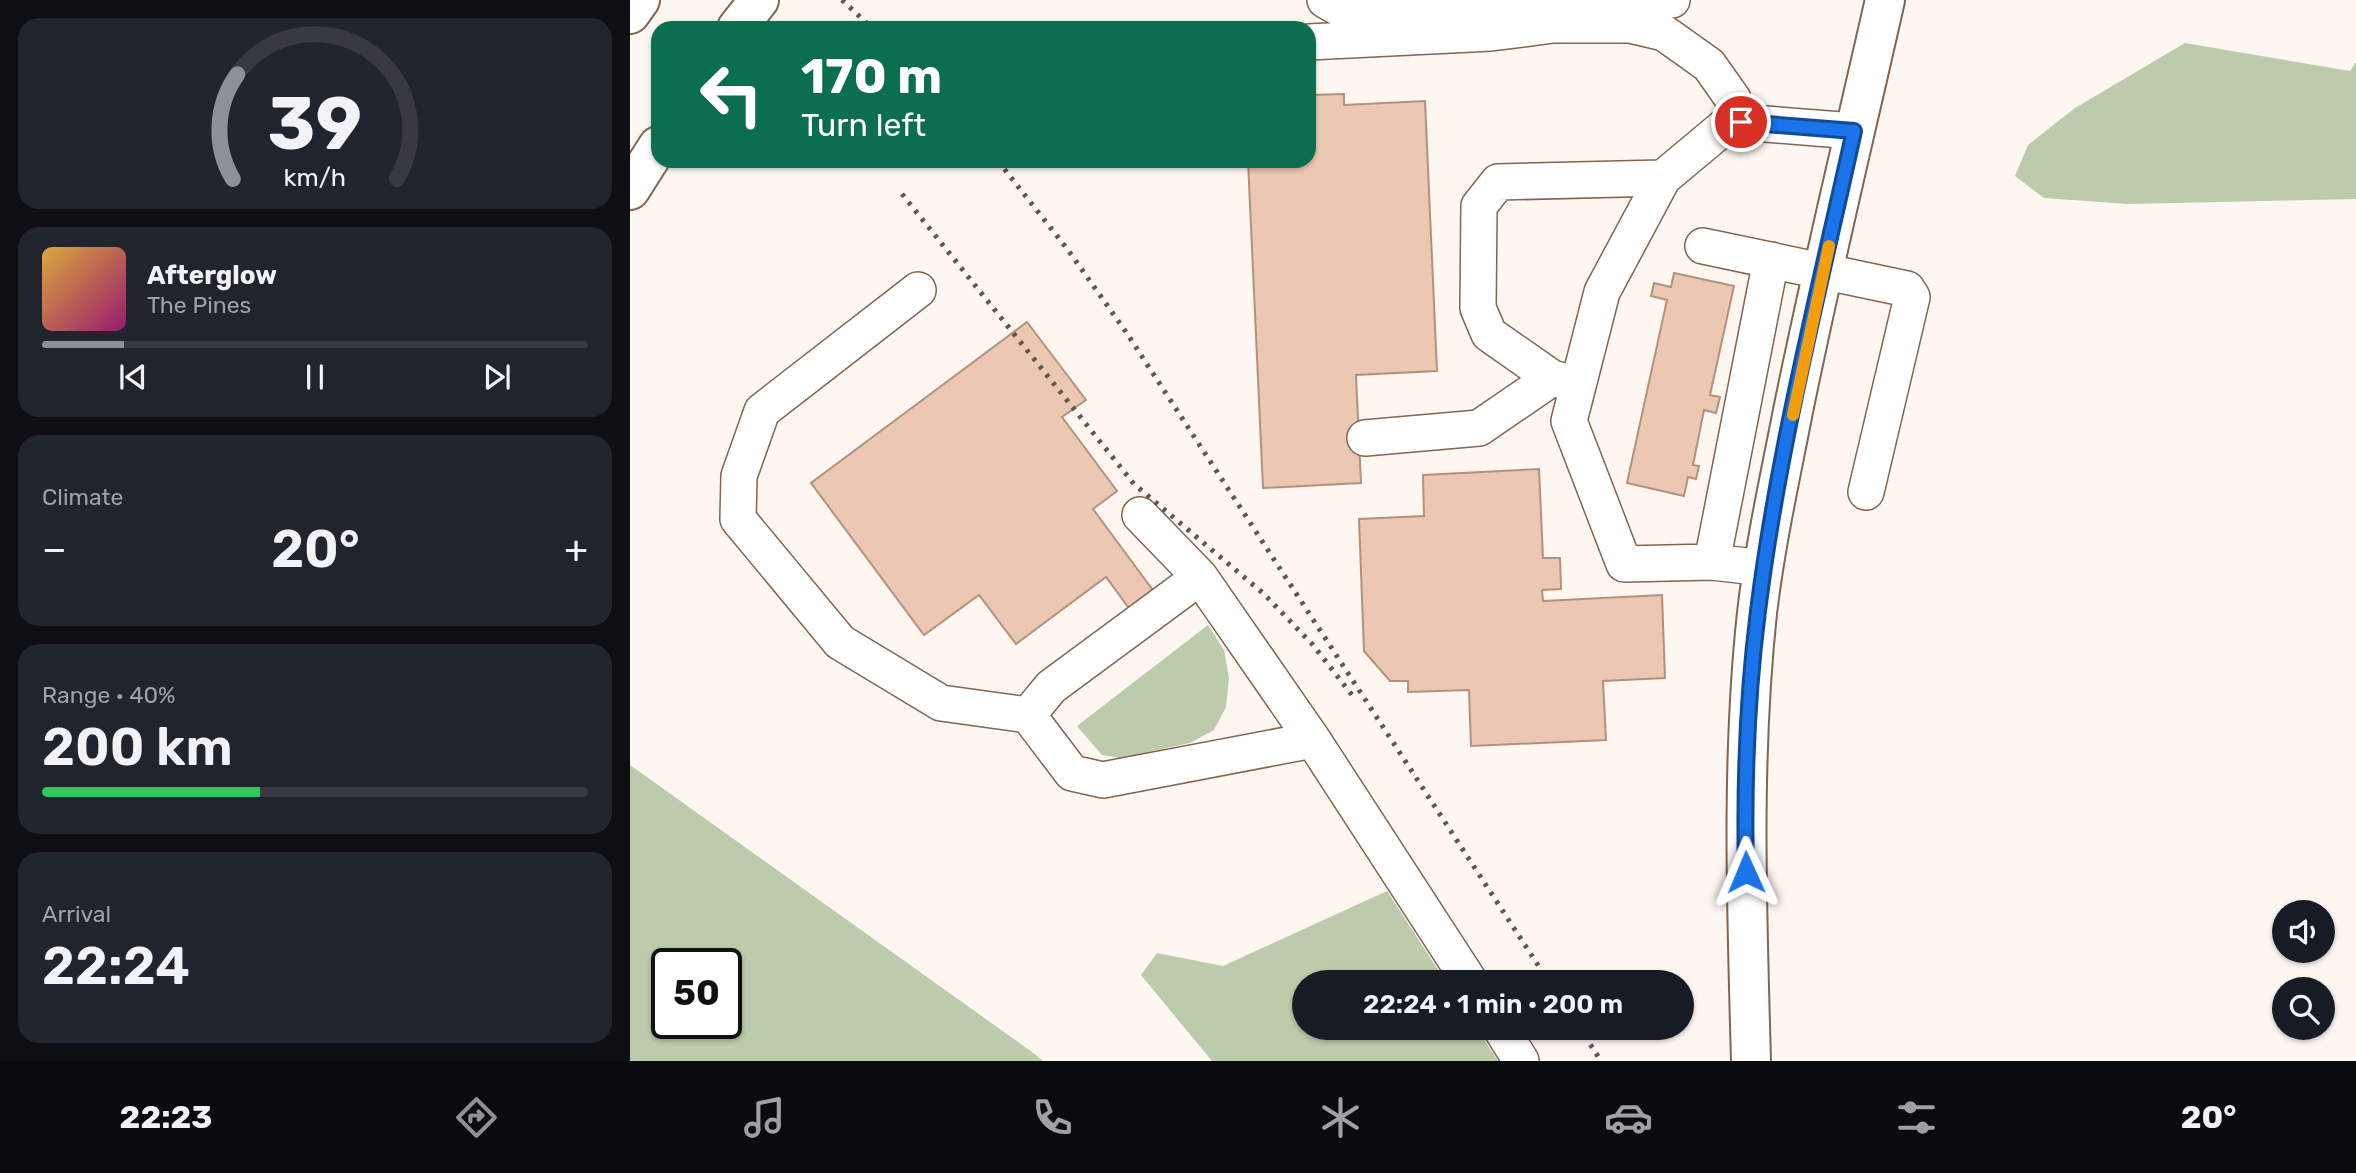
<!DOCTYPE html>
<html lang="en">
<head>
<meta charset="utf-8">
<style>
	:root { --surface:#171b24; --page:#20242c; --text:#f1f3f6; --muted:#9ea1a6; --line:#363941; --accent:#8c9099 }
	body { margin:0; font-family:Rubik,sans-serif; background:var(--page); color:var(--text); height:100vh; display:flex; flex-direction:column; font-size:26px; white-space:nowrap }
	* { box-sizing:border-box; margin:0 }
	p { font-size:23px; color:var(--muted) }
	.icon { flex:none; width:38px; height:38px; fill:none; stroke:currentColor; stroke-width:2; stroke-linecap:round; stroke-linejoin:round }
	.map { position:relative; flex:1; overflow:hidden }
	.drawer { display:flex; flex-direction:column; gap:18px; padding:18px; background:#0d0f14; width:630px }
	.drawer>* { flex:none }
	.guide { position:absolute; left:21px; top:21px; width:665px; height:147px; border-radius:21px; box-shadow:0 2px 5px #0004; background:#0b6e4f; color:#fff; overflow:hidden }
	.tools { position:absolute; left:1642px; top:900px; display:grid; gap:14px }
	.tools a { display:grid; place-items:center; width:63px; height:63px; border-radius:50%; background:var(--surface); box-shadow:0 2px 5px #0004; font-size:35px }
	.speed { position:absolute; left:21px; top:948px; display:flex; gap:14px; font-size:35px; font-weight:700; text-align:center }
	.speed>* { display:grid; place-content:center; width:91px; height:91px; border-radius:50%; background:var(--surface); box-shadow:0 2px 5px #0004; line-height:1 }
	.speed .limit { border:4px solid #111; border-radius:10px; background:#fff; color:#111 }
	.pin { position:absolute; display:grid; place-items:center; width:60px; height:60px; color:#fff; margin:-30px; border:4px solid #fff; border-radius:50%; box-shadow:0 2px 7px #0007 }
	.me { position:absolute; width:77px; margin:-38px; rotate:359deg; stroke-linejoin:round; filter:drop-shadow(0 0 5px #0008) }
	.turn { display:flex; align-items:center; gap:24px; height:147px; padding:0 35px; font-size:32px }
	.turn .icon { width:91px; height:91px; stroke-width:2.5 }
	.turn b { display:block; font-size:49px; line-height:60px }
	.big { font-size:52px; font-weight:600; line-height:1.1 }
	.drawer .widget { flex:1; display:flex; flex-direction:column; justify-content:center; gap:10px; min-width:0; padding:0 24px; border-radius:21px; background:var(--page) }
	.drawer .dial { align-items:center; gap:0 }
	.dial svg { height:182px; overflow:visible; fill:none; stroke:var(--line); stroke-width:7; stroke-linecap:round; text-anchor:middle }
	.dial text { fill:var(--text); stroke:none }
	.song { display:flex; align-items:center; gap:21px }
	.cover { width:84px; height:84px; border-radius:10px; background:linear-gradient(135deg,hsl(40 70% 55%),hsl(320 70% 35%)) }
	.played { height:7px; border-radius:4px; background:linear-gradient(90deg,var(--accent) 15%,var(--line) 15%) }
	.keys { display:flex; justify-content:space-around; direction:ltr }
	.heat { display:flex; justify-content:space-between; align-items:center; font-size:38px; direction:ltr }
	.charge { height:10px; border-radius:5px; background:linear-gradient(90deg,#34c759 40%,var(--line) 0) }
	.trip { position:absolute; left:662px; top:970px; width:402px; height:70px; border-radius:35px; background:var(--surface); box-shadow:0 2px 5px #0004; font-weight:600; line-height:70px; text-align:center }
	.dock { display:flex; height:112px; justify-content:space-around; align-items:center; background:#090b0e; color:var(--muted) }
	.dock .icon { width:49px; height:49px }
	.dock .current { color:var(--accent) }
	.dock b { font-size:32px; color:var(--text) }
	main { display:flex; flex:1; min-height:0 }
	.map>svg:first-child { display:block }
	.green { fill:#bbcbab; fill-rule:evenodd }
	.building { fill:#ecc8b3; stroke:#b2917d; stroke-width:2 }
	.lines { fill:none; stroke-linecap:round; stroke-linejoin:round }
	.minor-casing { stroke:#836550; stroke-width:38 }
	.major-casing { stroke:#836550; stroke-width:42 }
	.highway-casing { stroke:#836550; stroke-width:42 }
	.minor { stroke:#fff; stroke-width:35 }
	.major { stroke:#fff; stroke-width:38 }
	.highway { stroke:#fff; stroke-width:38 }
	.rail { stroke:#605650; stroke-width:5; stroke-dasharray:3.5 7; stroke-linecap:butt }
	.route-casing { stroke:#114b97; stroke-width:18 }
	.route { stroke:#1a73e8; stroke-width:12 }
	.slow { stroke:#f59e0b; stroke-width:12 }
</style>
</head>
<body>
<main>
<section class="drawer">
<div class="widget dial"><svg viewBox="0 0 100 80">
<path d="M14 69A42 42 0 1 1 86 69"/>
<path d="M14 69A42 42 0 0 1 16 23" stroke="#8c9099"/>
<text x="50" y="56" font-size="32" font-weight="700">39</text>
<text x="50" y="72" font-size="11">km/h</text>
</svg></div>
<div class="widget">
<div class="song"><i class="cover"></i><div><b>Afterglow</b><p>The Pines</p></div></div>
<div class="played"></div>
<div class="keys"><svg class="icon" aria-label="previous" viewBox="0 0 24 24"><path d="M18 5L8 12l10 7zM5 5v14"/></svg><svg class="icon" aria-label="pause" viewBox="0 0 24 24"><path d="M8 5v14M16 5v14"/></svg><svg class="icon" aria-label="next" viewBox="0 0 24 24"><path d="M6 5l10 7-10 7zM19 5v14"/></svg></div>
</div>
<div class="widget"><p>Climate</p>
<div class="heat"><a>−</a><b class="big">20°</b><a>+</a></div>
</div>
<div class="widget"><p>Range · 40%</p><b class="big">200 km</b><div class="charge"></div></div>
<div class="widget"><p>Arrival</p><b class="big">22:24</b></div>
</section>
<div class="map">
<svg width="1726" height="1061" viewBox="0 0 1726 1061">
	<rect width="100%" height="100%" fill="#fdf6f1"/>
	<!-- green -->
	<path class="green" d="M 1555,43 L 1720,71 L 1726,62 L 1726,199 L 1498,204 L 1414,198 L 1385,176 L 1398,145 L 1445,108 Z
		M 578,625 L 594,650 L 599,678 L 596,707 L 584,730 L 560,743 L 490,758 L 472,755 L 447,726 Z
		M 0,765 L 402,1052 L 413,1061 L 0,1061 ZM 96,964 L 96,1024 L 37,1024 L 37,964 Z
		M 757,891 L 816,982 L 674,982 L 674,1027 L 846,1027 L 868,1061 L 582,1061 L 511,975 L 527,953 L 593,966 Z"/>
	<!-- building -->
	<path class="building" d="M 714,94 L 714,105 L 795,101 L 807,371 L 726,375 L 731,483 L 633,488 L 618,161 L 679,161 L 679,95 Z
		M 1044,273 L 1104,286 L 1080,395 L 1090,397 L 1086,413 L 1074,410 L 1063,465 L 1069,466 L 1066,479 L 1058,477 L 1054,496 L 997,483 L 1037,300 L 1021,296 L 1024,283 L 1041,287 Z
		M 397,322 L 456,400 L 432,417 L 487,491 L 463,509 L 525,593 L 501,611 L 476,577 L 386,644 L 349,595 L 294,635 L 181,483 Z
		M 909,469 L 913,558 L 930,558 L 931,589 L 912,590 L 913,601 L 1032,595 L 1035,678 L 973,681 L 976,740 L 841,746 L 839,690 L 778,692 L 778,681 L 760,681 L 734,651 L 729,519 L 794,516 L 793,475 Z"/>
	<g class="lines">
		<defs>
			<path id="minor" d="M 695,0 L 709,8 L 1006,5 L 1042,0
				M 679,42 L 861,33 L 923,25 L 1000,25 L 1034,33 L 1079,65 L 1103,99 L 1111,122
				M 1073,246 L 1277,289 L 1282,297 L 1236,492
				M 288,290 L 132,411 L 109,476 L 108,519 L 210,642 L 311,703 L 398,715 L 442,773 L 473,780 L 683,740
				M 948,385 L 922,378 L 859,334 L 848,308 L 849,206 L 868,182 L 1033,178
				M 735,438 L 849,428 L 922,378
				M 510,515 L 570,577 L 683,740 L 840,982
				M 1082,562 L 994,564 L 939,421 L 972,292 L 1033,178 L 1094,127 L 1111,122 L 1224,131
				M 1134,568 L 1082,562 L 1141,260
				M 398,715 L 421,687 L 570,577
				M 870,1027 L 891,1061"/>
			<path id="major" d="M 1121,1061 C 1117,911 1111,762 1127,613 C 1135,545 1150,478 1163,411 C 1191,273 1224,137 1255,0"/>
			<path id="highway" d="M 0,14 L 10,0
				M 107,28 L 129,0
				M 0,190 L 28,146"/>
		</defs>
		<!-- minor casing -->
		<use href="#minor" class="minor-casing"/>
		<!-- major casing -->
		<use href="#major" class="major-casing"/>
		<!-- highway casing -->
		<use href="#highway" class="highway-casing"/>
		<!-- minor -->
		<use href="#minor" class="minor"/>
		<!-- major -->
		<use href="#major" class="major"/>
		<!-- highway -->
		<use href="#highway" class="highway"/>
		<!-- rail -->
		<path class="rail" d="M 212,0 L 242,28
			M 368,161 L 438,250 L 496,332 L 919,982
			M 272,194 L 504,484 L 634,594 L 683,645 L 722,695
			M 949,1027 L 971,1061"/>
	</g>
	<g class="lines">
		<defs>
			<path id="route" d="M 1111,122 L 1224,131 C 1189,290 1148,450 1128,611 C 1117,697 1114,785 1116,872"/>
		</defs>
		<!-- route casing -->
		<use href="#route" class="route-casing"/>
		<!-- route -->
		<use href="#route" class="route"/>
		<!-- slow -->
		<path class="slow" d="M 1163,415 L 1199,246"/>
	</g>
</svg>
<div class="tools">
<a><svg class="icon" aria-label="sound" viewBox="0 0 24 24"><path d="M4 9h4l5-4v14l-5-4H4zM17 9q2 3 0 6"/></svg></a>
<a><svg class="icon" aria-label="search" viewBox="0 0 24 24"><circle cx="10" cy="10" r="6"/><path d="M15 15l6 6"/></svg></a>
</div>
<div class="speed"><div class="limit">50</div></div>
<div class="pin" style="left:1111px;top:122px;background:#d93025"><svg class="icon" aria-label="arrive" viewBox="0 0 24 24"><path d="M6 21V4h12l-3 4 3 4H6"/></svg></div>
<svg class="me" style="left:1116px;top:872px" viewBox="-20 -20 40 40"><path d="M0-17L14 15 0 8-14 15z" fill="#1a73e8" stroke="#fff" stroke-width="4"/></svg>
<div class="trip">22:24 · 1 min · 200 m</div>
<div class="guide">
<div class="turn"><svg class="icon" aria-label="left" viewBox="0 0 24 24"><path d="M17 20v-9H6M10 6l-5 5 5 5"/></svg><div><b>170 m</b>Turn left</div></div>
</div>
</div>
</main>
<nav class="dock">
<b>22:23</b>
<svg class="icon current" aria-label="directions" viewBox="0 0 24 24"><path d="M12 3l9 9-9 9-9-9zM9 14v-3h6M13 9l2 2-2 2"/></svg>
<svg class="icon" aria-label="music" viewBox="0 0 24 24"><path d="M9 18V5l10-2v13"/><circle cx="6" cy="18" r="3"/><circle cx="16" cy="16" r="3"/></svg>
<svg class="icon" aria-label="phone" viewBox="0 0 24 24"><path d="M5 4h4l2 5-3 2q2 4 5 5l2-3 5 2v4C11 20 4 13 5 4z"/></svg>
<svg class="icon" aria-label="climate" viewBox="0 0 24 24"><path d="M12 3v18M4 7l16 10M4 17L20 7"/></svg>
<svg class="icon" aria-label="car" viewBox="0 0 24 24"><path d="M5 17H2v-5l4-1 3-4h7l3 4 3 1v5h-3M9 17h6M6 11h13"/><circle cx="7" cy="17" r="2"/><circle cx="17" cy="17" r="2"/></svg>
<svg class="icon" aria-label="filters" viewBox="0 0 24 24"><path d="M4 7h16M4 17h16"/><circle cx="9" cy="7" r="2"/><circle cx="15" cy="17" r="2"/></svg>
<b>20°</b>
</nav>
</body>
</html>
